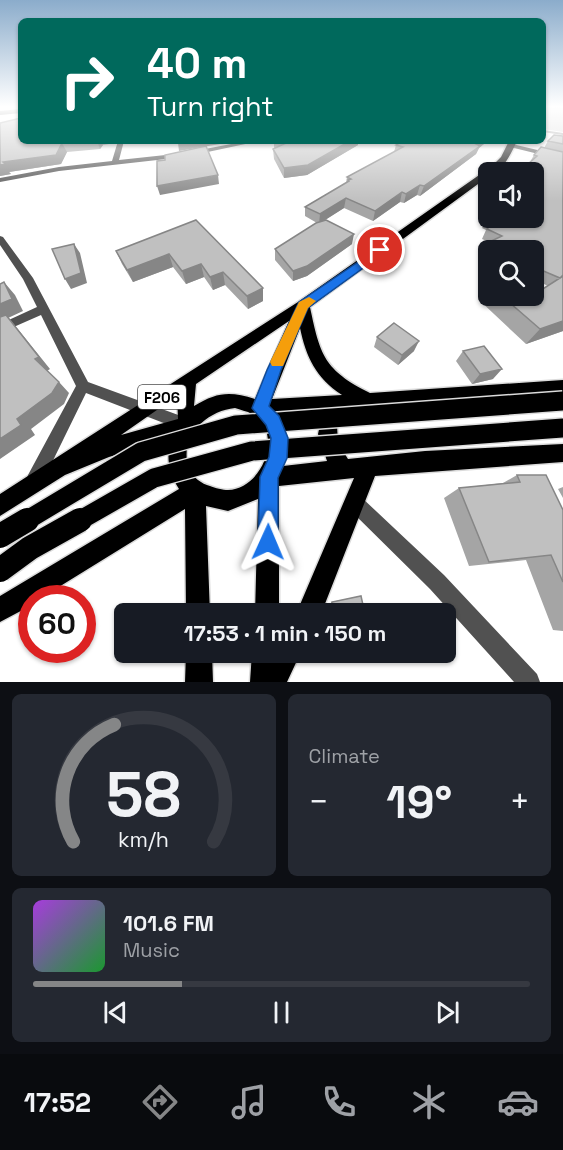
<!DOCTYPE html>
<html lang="en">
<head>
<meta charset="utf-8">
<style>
	:root { --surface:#171b24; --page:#242831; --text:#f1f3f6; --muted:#9ea1a6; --line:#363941; --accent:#858687 }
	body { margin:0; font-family:"Space Grotesk",sans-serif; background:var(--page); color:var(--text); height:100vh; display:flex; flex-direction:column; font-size:22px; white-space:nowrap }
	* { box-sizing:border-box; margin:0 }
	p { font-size:20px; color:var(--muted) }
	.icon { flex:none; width:33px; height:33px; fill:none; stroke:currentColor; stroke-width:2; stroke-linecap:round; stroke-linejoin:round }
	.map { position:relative; height:682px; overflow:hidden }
	.panel { display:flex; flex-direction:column; gap:12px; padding:12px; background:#0d0f14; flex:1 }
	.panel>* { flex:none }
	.banner { position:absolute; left:18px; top:18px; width:528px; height:126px; border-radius:9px; box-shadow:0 2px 4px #0004; background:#00695c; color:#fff; overflow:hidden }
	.fabs { position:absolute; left:478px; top:162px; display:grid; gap:12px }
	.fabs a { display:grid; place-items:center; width:66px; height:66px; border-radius:9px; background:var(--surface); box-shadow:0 2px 4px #0004; font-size:30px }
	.speed { position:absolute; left:18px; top:585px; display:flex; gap:12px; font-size:30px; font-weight:700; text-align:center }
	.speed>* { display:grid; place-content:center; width:78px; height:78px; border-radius:50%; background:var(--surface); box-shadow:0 2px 4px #0004; line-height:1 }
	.speed .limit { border:9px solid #d22; background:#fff; color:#111 }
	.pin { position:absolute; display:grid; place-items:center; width:51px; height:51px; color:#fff; margin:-26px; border:3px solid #fff; border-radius:50%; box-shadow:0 2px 6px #0007 }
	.me { position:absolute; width:66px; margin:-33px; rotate:1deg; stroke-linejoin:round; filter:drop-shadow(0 0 4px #0008) }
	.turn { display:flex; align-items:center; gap:21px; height:126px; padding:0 30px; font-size:27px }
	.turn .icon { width:78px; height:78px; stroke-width:2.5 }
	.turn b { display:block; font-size:42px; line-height:51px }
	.big { font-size:45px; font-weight:700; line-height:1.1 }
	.panel .tile { flex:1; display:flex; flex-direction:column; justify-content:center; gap:9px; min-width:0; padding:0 21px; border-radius:9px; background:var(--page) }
	.panel .dial { align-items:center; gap:0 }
	.dial svg { height:156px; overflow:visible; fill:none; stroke:var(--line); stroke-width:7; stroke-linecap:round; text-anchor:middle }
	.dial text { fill:var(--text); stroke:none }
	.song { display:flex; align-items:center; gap:18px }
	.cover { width:72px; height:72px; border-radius:9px; background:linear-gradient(135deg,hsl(280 70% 55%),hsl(130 70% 35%)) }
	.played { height:6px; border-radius:3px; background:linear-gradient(90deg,var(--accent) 30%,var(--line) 30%) }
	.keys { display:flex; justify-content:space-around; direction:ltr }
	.heat { display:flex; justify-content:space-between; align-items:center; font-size:33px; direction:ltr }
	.panel .tiles { flex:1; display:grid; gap:12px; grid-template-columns:1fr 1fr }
	.tile:last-child { grid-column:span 2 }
	.trip { position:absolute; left:114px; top:603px; width:342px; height:60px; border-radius:9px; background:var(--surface); box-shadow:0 2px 4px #0004; font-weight:700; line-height:60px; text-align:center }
	.dock { display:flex; height:96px; justify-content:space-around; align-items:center; background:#090b0e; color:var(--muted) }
	.dock .icon { width:42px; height:42px }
	.dock .on { color:var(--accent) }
	.dock b { font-size:27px; color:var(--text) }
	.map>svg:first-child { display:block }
	.green { fill:#d8d8d8 }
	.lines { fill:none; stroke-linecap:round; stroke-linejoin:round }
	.stream { stroke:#9f9f9f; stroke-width:2 }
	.primary-casing { stroke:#dbdbdb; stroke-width:3 }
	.minor { fill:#515151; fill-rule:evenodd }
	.primary { fill:#000; fill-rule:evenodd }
	.primary-bridge-far1-casing { stroke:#dbdbdb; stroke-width:22; stroke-linecap:butt }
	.primary-bridge-casing { stroke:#dbdbdb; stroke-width:27; stroke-linecap:butt }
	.primary-bridge-far1 { stroke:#000; stroke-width:19 }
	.primary-bridge { stroke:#000; stroke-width:24 }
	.wall { fill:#a5a5a5 }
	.shaded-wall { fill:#868686 }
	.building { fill:#c0c0c0; stroke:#868686; stroke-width:1.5 }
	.route { fill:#1a73e8; stroke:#114b97; stroke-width:1.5 }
	.slow { fill:#f59e0b }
	.labels { text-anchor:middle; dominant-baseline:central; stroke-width:4.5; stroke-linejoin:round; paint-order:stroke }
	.shield { fill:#fff; stroke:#4c4c4c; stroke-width:1.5 }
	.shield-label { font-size:15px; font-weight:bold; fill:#000 }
</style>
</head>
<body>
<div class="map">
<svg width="563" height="682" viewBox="0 0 563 682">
	<rect width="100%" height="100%" fill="#fff"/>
	<!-- green -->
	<path class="green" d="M 543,106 L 563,106 L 563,132 L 543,129 Z"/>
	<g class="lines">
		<!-- stream -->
		<path class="stream" d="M 543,131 L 563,134"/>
		<defs>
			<path id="primary" d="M 509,141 L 517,141 C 511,153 504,172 489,172 L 489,176 L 310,307 C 320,355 324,370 370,393 L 563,380 L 563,394 L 341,410 C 334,429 337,442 348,459 L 425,451 L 563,444 L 563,462 L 375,476 L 321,614 L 296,614 L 354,478 L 279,486 L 279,614 L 255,614 L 258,499 L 228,511 L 206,506 L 210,614 L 186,614 L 185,509 L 41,598 L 32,598 L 32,605 L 0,622 L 0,596 L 179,489 C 168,472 166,457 171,438 L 109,457 L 65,475 L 0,516 L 0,494 L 298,302 L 492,166 L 501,157 ZM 289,321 L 255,399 C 230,391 217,392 194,406 L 196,384 ZM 300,328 C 306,357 316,378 342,395 L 272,399 ZM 177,396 L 178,419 L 121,435 ZM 235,408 C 240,410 247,411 252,414 C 285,433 262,489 228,490 C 223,490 215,488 210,486 C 202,484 192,477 189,469 C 178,437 206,411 235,408 ZM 323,411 L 318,434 L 327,461 L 283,466 C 288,449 289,428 277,415 Z
				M 186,652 L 212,652 L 213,682 L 185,682 Z
				M 252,652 L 301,652 L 287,682 L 250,682 Z"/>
		</defs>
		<!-- primary casing -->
		<use href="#primary" class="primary-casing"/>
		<!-- minor -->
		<path class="minor" d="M 21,109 L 21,113 L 0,115 L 0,111 Z
			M 118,141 L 124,141 L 119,160 L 184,153 L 247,141 L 260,141 L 184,157 L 59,171 L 0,182 L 0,178 L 59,167 L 112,161 Z
			M 512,144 L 563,156 L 563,160 L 510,147 L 509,146 Z
			M 0,236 L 3,237 L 33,278 L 88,382 L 192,420 L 194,425 L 192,430 L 187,432 L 86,393 L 40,487 L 34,489 L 28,487 L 26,481 L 28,475 L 76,386 L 41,315 L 0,333 L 0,324 L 37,307 L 23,279 L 0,245 Z
			M 354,494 L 360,496 L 444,575 L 537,674 L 540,682 L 514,682 L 430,589 L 348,508 L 346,502 L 348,496 Z"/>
		<!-- primary -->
		<use href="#primary" class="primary"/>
		<defs>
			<path id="primary-bridge-far1" d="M 24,522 L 141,452 L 236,425 L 563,401
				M 77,522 L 154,478 L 252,451 L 563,428"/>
			<path id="primary-bridge" d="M 0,536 L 27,520
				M 0,570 L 30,548 L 80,520"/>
		</defs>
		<!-- primary-bridge-far1 casing -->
		<use href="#primary-bridge-far1" class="primary-bridge-far1-casing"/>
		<!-- primary-bridge casing -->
		<use href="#primary-bridge" class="primary-bridge-casing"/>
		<!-- primary-bridge-far1 -->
		<use href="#primary-bridge-far1" class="primary-bridge-far1"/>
		<!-- primary-bridge -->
		<use href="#primary-bridge" class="primary-bridge"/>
	</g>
	<!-- wall -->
	<path class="wall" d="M 0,123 L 21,141 L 111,141 L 109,144 L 103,145 L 100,149 L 67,152 L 61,164 L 9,172 L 11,174 L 0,176 Z
		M 563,136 L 563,331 L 526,344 L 478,299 L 489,283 L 489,296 L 534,296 L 535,294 L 548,286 L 534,279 L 534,250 L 489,250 L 489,258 L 479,254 L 485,244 L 489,242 L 482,239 L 486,230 L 482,228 L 487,219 L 534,218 L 530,162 L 534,155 L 544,148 L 548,141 Z
		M 274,141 L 358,141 L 358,145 L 307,175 L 284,178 L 274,159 L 273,149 L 275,148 L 274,148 Z
		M 396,145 L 479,148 L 476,154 L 420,196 L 417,195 L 404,203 L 400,202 L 373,221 L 344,208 L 323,221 L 352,244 L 307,276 L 293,281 L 275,260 L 275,249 L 317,223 L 305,216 L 305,207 L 346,183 L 347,177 L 394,152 Z
		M 196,220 L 263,301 L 248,309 L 225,285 L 213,290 L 204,277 L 186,284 L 173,267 L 133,282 L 122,264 L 116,251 Z
		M 377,337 L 414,351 L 398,365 L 374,347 Z
		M 463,351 L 493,379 L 472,384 L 456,361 Z
		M 517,475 L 563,510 L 563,631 L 553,630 L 526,560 L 469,566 L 444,498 L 459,488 L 503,483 Z
		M 563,487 L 563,498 L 558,489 Z
		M 361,596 L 365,614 L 333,614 L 331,602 Z"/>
	<!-- shaded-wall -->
	<path class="shaded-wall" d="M 97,141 L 101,141 L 103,145 L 100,149 Z
		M 188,141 L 226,141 L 226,143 L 179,151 L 178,143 Z
		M 350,141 L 358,141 L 358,145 L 307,175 L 284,178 L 284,168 Z
		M 481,141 L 488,141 L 479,148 L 476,154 L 420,196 L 424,186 Z
		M 62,143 L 67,152 L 61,164 L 9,172 L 11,174 L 0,176 L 0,165 L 3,162 Z
		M 218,175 L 219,184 L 160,195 L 157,186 Z
		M 420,185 L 417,195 L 404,203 L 406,194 Z
		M 402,192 L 400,202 L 373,221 L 375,211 Z
		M 346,198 L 344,208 L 319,224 L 320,214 Z
		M 354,234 L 352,244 L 307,276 L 293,281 L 293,271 Z
		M 74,244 L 80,253 L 87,283 L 71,289 L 65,279 Z
		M 169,254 L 173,267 L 133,282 L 127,270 Z
		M 201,264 L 204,277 L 186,284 L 182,271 Z
		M 223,272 L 225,285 L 213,290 L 210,277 Z
		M 4,282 L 15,295 L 23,311 L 8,318 L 17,328 L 50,369 L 47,371 L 0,322 L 0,304 Z
		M 263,288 L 263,301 L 248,309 L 247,296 Z
		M 563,321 L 563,331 L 526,344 L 540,329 Z
		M 419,341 L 414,351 L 398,365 L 402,355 Z
		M 502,369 L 493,379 L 472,384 L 480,374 Z
		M 59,382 L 69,393 L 64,404 L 31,429 L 35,435 L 0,459 L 0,439 L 17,419 Z"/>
	<!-- building -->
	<path class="building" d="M 21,118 L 21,141 L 90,141 L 62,143 L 56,155 L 3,162 L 5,164 L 0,165 L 0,123 Z
		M 554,135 L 563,136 L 563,144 L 548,141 Z
		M 280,141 L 350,141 L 308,165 L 284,168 L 273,149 L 286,143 Z
		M 403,141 L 481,141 L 476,144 L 480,146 L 424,186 L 420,185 L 406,194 L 402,192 L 375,211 L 346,198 L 320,214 L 305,207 L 349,181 L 348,180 L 351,179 L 347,177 L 403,147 L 396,145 Z
		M 206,146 L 218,175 L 157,186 L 157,161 L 165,160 L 165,155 Z
		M 541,147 L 563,152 L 563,275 L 560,278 L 534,267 L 534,250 L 499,250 L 485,244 L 502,236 L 487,229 L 495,222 L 487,219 L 489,218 L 534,218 L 534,172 L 519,172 L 537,156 L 534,155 Z
		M 196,220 L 263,288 L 247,296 L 223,272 L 210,277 L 201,264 L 182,271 L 169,254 L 127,270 L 116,251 Z
		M 326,220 L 354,234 L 307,266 L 293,271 L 275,249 L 316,223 Z
		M 74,244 L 81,273 L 65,279 L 52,249 Z
		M 563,276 L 563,321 L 540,329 L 502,296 L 534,296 L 534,293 L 535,294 Z
		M 4,282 L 12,299 L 0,304 L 0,284 Z
		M 6,315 L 39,357 L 35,359 L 59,382 L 52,393 L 17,419 L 21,425 L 0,439 L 0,317 Z
		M 394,323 L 419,341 L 402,355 L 377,337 Z
		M 484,346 L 502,369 L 480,374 L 463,351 Z
		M 517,475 L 546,475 L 563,510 L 563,582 L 551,555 L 489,562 L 459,488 L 520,482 Z
		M 361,596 L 365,614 L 334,614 L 332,602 Z"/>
	<!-- sky -->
	<linearGradient id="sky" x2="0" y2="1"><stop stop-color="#8baccb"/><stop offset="0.53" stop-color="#fff"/><stop offset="1" stop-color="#fff" stop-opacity="0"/></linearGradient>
	<rect width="563" height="201" fill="url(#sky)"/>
	<!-- route -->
	<path class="route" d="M 380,247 L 384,248 L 384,253 L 308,308 L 281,370 L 269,406 L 279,416 L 288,438 L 287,458 L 278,478 L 278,542 L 275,549 L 268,552 L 261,549 L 258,542 L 260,477 L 269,457 L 271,438 L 266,425 L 252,408 L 267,370 L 299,302 Z"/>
	<!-- slow -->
	<path class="slow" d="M 309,297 L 316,301 L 308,308 L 283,366 L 272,366 L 270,362 L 299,302 Z"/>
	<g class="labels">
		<!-- shield labels -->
		<rect class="shield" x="138" y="385" width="48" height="24" rx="4.5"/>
		<g class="shield-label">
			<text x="162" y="397">F206</text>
		</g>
	</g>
</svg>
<div class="fabs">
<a><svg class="icon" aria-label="sound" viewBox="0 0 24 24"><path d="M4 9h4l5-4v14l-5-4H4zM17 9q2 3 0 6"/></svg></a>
<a><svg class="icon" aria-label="search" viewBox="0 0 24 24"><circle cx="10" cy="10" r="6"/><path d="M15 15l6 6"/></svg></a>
</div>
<div class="speed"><div class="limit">60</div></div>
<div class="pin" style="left:380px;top:250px;background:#d93025"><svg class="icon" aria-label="arrive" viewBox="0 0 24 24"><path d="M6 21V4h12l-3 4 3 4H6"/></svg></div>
<svg class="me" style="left:268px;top:542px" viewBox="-20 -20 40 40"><path d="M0-17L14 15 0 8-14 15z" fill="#1a73e8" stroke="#fff" stroke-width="4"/></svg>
<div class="trip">17:53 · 1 min · 150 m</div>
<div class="banner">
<div class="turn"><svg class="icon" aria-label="right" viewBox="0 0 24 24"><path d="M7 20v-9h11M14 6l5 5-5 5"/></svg><div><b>40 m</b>Turn right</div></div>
</div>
</div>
<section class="panel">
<div class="tiles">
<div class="tile dial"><svg viewBox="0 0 100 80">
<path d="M14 69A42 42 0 1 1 86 69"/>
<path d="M14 69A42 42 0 0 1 35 9" stroke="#858687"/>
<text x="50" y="56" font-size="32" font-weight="700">58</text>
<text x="50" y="72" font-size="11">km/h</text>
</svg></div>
<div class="tile"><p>Climate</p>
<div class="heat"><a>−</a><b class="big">19°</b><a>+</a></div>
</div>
<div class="tile">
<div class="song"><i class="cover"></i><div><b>101.6 FM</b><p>Music</p></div></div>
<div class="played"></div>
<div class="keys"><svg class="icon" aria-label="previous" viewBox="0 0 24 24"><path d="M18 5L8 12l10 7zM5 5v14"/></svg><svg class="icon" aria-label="pause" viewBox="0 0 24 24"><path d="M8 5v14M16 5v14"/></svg><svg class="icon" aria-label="next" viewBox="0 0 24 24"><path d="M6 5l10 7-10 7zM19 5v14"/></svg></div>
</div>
</div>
</section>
<nav class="dock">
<b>17:52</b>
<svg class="icon on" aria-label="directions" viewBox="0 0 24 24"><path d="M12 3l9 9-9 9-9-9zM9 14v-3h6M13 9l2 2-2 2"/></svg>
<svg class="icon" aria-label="music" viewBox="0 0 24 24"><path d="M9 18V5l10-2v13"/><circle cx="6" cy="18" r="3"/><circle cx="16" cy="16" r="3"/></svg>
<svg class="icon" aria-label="phone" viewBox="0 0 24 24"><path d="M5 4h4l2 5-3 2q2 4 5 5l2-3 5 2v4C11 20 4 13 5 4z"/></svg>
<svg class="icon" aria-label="climate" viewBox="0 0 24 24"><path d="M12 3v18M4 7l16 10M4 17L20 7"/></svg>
<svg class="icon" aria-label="car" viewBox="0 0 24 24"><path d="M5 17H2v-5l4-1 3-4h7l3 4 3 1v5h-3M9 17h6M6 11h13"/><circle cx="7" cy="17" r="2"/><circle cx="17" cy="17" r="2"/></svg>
</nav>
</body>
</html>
